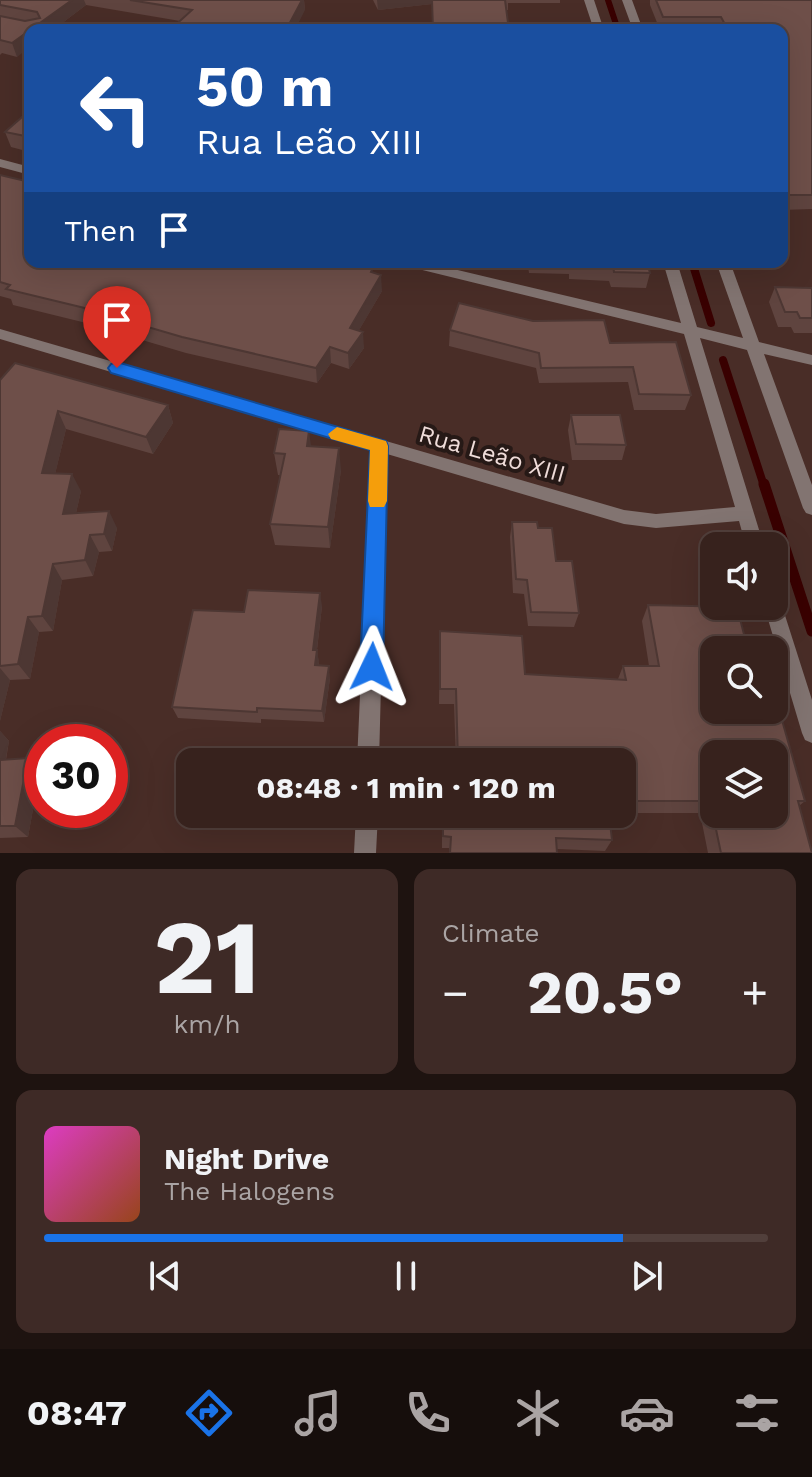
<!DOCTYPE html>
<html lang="en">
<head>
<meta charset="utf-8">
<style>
	:root { --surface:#37221d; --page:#3e2a26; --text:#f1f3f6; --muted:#aaa4a4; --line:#513f3b; --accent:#1a73e8 }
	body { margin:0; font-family:"Work Sans",sans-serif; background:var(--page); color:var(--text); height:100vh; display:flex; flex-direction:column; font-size:30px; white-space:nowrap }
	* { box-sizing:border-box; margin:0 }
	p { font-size:26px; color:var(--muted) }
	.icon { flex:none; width:44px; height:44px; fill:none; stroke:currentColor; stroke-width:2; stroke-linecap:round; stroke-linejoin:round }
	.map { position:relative; height:853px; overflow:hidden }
	.drawer { display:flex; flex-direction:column; gap:16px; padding:16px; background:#1e1310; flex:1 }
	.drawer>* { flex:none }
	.hud { position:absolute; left:24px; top:24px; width:764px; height:244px; border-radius:16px; box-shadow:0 8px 32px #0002,0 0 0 2px var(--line); background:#1a4fa0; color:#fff; overflow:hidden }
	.controls { position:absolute; left:700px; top:532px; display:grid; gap:16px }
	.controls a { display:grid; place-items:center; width:88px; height:88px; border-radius:16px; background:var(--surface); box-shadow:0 8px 32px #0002,0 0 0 2px var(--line); font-size:40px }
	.speed { position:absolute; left:24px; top:724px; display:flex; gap:16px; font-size:40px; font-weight:700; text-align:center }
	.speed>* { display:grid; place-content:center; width:104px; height:104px; border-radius:50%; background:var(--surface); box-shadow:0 8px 32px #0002,0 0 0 2px var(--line); line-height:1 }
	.speed .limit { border:12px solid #d22; background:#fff; color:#111 }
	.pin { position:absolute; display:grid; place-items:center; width:68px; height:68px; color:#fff; margin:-82px -34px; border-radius:50% 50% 50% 0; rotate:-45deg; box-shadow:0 0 8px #0007 }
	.pin .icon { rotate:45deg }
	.me { position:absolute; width:88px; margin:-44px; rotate:2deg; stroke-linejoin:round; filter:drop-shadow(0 0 6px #0008) }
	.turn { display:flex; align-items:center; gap:28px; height:168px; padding:0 40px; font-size:36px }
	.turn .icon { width:104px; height:104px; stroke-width:2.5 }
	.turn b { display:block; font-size:56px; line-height:68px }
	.then { display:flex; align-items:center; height:76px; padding:0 40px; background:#0003; gap:16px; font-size:30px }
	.big { font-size:60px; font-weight:700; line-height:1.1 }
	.drawer .widget { flex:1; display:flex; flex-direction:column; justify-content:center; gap:12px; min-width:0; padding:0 28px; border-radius:16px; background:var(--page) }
	.drawer .dial { align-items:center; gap:0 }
	.dial b { font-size:104px; line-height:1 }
	.song { display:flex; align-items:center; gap:24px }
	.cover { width:96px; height:96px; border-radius:12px; background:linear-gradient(135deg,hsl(310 70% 55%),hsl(20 70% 35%)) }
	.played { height:8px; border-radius:4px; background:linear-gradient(90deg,var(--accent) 80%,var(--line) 80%) }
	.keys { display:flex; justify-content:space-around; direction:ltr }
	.heat { display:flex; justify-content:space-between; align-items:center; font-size:44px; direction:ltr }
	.drawer .tiles { flex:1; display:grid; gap:16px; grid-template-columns:1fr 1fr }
	.widget:last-child { grid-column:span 2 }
	.trip { position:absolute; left:176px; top:748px; width:460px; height:80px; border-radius:16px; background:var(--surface); box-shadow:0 8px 32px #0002,0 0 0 2px var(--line); font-weight:700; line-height:80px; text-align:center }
	.dock { display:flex; height:128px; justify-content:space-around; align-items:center; background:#160e0c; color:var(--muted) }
	.dock .icon { width:56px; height:56px }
	.dock .current { color:var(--accent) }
	.dock b { font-size:36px; color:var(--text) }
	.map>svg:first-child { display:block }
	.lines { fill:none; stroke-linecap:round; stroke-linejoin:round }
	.stream-far2 { stroke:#390000; stroke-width:6 }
	.stream-far1 { stroke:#390000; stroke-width:8 }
	.stream { stroke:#390000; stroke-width:11 }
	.minor { fill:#827471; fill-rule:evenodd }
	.wall { fill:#5f443f }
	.shaded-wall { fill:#4d3733 }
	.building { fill:#6e4f49; stroke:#4d3733; stroke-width:2; fill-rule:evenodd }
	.route { fill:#1a73e8; stroke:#114b97; stroke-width:2 }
	.slow { fill:#f59e0b }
	.labels { text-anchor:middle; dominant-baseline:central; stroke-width:8; stroke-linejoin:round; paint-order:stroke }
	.street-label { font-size:24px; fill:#efdcd9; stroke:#261916 }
</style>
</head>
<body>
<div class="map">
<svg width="812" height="853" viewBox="0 0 812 853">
	<rect width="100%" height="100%" fill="#492d27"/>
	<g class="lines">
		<!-- stream-far2 -->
		<path class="stream-far2" d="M 608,0 L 618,30"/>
		<!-- stream-far1 -->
		<path class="stream-far1" d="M 692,262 L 711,323
			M 723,360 L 764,486"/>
		<!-- stream -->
		<path class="stream" d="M 764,484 L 812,631"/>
		<!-- minor -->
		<path class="minor" d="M 584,0 L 594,0 L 604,30 L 594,30 Z
			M 622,0 L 632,0 L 643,30 L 633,30 Z
			M 0,159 L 30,167 L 30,175 L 0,167 Z
			M 399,262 L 424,262 L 681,323 L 663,262 L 677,262 L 697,327 L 743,338 L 716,262 L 730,262 L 759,342 L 812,355 L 812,365 L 764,354 L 812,485 L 812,515 L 806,513 L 803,508 L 747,350 L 700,338 L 764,546 L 746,546 L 739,521 L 656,528 L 624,524 L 387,454 L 379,762 L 357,762 L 371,449 L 0,339 L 0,329 L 624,510 L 656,514 L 735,507 L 684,334 L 406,266 Z
			M 774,598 L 780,600 L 782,606 L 812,700 L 812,743 L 805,740 L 802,733 L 764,606 L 774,606 Z
			M 356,814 L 378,814 L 376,853 L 354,853 Z"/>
	</g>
	<!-- wall -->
	<path class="wall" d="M 0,0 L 304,0 L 305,10 L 180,21 L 86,5 L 53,30 L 30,30 L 17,57 L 2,53 L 0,55 Z
		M 373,0 L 560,0 L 560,3 L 508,3 L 508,10 L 506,10 L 509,30 L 432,30 L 432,4 L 378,10 Z
		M 650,0 L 812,0 L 812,209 L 782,210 L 782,30 L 660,30 L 650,5 Z
		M 30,110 L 30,152 L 11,147 L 5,132 Z
		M 0,175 L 30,262 L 318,266 L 373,273 L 382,291 L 359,330 L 364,348 L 349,369 L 331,363 L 317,383 L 186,353 L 132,337 L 131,334 L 13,305 L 11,299 L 0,296 Z
		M 507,262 L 647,262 L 650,273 L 646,288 L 611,287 L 609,281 L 569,279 L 569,274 L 529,273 L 528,266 Z
		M 775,287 L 812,288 L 812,333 L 794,333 L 791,327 L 778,327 L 769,302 Z
		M 450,330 L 610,343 L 691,395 L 685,410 L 634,410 L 628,382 L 539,383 L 536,368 L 449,346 Z
		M 0,380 L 168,405 L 173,423 L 153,454 L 66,429 L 55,474 L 81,491 L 76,513 L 117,528 L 112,551 L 99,552 L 93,576 L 62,580 L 53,631 L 39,632 L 30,679 L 10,680 L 0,721 Z
		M 571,415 L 626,445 L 622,460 L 572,460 L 568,430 Z
		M 311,447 L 341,470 L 330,548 L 275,545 L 270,524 L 280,475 L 278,475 L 274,453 Z
		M 512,522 L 538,528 L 556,561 L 579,613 L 574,627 L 528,626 L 524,594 L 513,593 L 510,537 Z
		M 648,605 L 714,650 L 805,801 L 799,806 L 812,853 L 708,853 L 700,813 L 622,813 L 622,762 L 456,762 L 454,704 L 439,704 L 440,631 L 525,674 L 618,679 L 623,666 L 649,666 L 642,621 Z
		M 322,606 L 317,650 L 319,665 L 330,678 L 324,722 L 261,719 L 261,723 L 178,718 L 172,707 L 244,612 Z
		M 0,731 L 9,741 L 6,760 L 40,771 L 28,837 L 0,838 Z
		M 442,814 L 609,814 L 612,840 L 605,851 L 557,849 L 557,853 L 449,853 L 449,848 L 442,848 Z"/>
	<!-- shaded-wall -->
	<path class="shaded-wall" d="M 72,0 L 84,0 L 86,5 L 53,30 L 30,30 Z
		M 302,0 L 304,0 L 305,10 L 295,30 L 286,30 Z
		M 377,0 L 432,0 L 432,4 L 378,10 Z
		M 30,30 L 30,47 L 17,57 L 12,43 Z
		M 381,275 L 382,291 L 351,344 L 350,328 Z
		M 363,332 L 364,348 L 349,369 L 348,353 Z
		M 330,347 L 331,363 L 317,383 L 316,368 Z
		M 168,405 L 173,423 L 153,454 L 146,437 Z
		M 58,411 L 66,429 L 51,491 L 42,473 Z
		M 309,431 L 312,453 L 307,446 Z
		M 339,448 L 341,470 L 330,548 L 328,527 Z
		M 72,474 L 81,491 L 72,531 L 63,514 Z
		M 109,511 L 117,528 L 112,551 L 104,534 Z
		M 90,535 L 99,552 L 93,576 L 85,560 Z
		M 53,564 L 62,580 L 53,631 L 42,616 Z
		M 320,593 L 322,606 L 316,657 L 317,650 L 319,662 L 317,677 L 313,650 Z
		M 28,617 L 39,632 L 30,679 L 18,664 Z
		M 329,666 L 330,678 L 324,722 L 322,711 Z
		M 0,668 L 10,680 L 0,721 Z
		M 0,731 L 9,741 L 3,774 L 0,771 Z
		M 28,758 L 40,771 L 28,837 L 15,826 Z"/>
	<!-- building -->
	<path class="building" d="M 0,0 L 72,0 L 12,43 L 0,40 L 0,16 L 25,21 L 40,18 L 37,12 L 0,5 Z
		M 130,0 L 302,0 L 286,30 L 170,30 L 192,10 Z
		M 432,0 L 505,0 L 509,30 L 433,30 Z
		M 656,0 L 812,0 L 812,195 L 782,195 L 782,88 L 787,88 L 782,79 L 782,30 L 728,30 L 721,17 L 663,17 Z
		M 30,110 L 30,137 L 5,132 Z
		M 0,175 L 30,182 L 30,262 L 303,262 L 318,266 L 321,262 L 350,262 L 373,268 L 371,272 L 381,275 L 350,328 L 363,332 L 348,353 L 330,347 L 316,368 L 182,337 L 127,321 L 130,319 L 6,289 L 10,285 L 0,282 Z
		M 572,262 L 647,262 L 650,273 L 614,272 L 613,265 L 572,264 Z
		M 775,287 L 812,288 L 812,318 L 800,318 L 797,312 L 785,312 Z
		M 459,303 L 533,321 L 604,320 L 610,343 L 676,342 L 691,395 L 639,394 L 633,367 L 541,368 L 539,353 L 450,330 Z
		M 15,363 L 168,405 L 146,437 L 58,411 L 42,473 L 72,474 L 63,514 L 109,511 L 104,534 L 90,535 L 85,560 L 53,564 L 42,616 L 28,617 L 18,664 L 0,666 L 0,380 Z
		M 571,415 L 620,415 L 626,445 L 576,444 Z
		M 279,429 L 309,431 L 307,446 L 339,448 L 328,527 L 270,524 L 285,454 L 274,453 Z
		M 512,522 L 537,522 L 538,528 L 552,528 L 556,561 L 572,561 L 579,613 L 531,612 L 527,580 L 516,579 Z
		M 248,590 L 320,593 L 313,650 L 317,650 L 315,665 L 329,666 L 322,711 L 257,708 L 257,712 L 172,707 L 193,610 L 244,612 Z
		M 648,605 L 737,607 L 748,650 L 714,650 L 714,710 L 774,710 L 774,692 L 805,801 L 798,801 L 812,853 L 721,853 L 710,801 L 622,801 L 622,762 L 458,762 L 456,689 L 440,689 L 440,631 L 522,636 L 525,674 L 626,680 L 623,666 L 659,666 ZM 714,754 L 774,754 L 774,814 L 714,814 Z
		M 28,758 L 15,826 L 0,826 L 0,760 Z
		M 443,814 L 609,814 L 612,840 L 556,838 L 557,853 L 450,853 L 451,837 L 443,836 Z"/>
	<!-- route -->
	<path class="route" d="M 117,362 L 386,441 L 388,446 L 383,667 L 380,675 L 372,678 L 364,675 L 360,667 L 370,450 L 111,373 L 108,368 L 111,364 Z"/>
	<!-- slow -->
	<path class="slow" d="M 337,427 L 386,441 L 388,446 L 387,501 L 384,507 L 370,507 L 368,501 L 370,450 L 331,439 L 328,434 Z"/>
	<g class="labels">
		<!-- street labels -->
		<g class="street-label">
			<text transform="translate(492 454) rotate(16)">Rua Leão XIII</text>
		</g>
	</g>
</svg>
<div class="controls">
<a><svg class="icon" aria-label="sound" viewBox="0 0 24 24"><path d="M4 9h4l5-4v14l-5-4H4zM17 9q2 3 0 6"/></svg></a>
<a><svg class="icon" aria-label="search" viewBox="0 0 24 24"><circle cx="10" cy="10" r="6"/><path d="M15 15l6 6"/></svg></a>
<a><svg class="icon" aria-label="layers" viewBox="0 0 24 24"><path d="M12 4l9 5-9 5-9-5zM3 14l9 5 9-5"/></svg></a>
</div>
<div class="speed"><div class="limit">30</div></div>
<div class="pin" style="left:117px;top:368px;background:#d93025"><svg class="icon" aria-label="arrive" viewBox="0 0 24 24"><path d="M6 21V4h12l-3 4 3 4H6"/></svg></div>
<svg class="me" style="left:372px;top:667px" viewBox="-20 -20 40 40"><path d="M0-17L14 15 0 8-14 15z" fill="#1a73e8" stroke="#fff" stroke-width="4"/></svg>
<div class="trip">08:48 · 1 min · 120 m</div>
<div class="hud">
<div class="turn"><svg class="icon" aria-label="left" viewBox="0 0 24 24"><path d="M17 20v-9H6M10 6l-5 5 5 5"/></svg><div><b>50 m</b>Rua Leão XIII</div></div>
<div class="then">Then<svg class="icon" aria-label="arrive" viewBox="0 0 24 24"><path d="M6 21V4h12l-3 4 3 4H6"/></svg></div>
</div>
</div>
<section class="drawer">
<div class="tiles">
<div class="widget dial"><b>21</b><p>km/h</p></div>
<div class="widget"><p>Climate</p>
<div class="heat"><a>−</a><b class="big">20.5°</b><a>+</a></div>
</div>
<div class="widget">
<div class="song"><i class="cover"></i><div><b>Night Drive</b><p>The Halogens</p></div></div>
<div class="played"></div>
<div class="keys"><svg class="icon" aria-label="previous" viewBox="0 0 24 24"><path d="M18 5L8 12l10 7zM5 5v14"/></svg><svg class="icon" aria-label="pause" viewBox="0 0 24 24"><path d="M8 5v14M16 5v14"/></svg><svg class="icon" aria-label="next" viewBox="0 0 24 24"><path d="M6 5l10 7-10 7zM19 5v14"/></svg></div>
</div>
</div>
</section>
<nav class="dock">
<b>08:47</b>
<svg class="icon current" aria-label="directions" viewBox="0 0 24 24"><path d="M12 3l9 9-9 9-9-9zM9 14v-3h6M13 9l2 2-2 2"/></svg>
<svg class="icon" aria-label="music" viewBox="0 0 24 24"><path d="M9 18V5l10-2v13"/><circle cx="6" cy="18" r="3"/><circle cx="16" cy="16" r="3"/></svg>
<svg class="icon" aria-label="phone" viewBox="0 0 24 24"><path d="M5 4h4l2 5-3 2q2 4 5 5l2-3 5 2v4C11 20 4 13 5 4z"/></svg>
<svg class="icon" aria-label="climate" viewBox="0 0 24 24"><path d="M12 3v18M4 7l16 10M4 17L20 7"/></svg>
<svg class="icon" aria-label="car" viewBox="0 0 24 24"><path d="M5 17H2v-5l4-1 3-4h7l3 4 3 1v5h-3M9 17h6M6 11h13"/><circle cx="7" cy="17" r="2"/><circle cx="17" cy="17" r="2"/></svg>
<svg class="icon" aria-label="filters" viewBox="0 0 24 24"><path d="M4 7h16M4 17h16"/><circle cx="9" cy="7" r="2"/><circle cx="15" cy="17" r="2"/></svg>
</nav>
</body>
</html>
